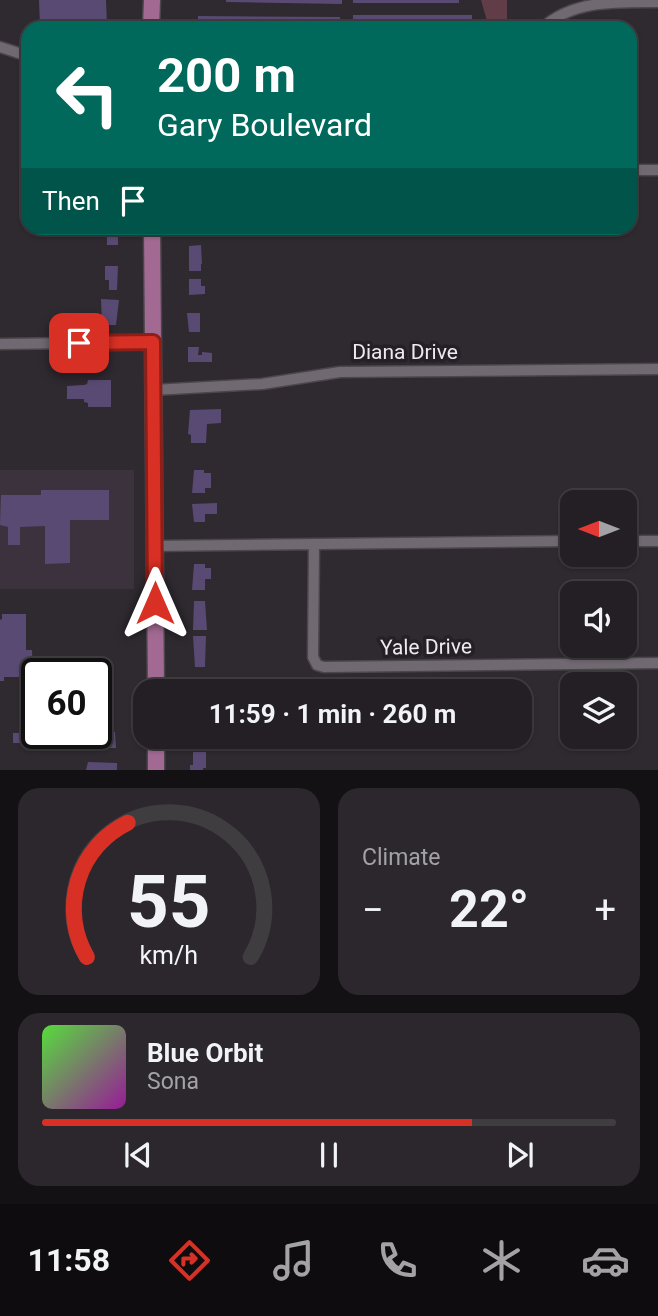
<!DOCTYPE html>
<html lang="en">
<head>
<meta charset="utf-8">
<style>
	:root { --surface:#231f24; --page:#2b272c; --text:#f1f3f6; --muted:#a3a2a6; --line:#403d41; --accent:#d93025 }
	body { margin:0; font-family:Roboto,sans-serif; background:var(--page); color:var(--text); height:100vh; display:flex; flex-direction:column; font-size:26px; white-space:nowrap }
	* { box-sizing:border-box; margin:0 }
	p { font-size:23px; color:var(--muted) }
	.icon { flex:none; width:38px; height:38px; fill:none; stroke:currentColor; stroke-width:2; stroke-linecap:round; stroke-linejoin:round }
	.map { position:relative; height:770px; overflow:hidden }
	.side { display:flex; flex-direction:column; gap:18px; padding:18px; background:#131114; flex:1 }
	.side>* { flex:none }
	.hud { position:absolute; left:21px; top:21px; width:616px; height:214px; border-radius:21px; box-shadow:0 2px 5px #0004,0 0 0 2px var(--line); background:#00695c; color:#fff; overflow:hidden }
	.needle { width:46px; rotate:270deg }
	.controls { position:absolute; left:560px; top:490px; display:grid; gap:14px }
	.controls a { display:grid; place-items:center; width:77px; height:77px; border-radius:14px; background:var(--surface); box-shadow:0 2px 5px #0004,0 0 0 2px var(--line); font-size:35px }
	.speed { position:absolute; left:21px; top:658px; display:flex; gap:14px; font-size:35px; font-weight:700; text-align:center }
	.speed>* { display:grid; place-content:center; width:91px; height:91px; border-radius:50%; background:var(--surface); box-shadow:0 2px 5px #0004,0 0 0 2px var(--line); line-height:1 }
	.speed .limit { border:4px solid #111; border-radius:10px; background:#fff; color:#111 }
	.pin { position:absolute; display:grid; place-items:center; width:60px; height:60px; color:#fff; margin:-30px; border-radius:14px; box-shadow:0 4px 10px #0006 }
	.me { position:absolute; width:77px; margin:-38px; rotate:0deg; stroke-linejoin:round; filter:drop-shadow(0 0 5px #0008) }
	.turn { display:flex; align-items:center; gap:24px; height:147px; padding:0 21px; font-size:32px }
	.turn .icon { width:91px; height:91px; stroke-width:2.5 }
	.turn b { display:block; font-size:49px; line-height:60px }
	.then { display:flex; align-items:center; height:66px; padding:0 21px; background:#0003; gap:14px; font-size:26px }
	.big { font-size:52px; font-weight:700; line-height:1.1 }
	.side .widget { flex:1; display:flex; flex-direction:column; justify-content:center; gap:10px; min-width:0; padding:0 24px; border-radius:21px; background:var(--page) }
	.side .dial { align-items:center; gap:0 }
	.dial svg { height:182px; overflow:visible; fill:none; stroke:var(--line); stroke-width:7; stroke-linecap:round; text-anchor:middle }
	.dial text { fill:var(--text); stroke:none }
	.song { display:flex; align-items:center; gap:21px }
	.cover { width:84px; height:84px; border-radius:10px; background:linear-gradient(135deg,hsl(110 70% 55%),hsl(300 70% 35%)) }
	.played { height:7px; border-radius:4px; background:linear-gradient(90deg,var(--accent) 75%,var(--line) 75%) }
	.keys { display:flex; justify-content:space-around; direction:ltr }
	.heat { display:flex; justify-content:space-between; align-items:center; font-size:38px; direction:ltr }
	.side .tiles { flex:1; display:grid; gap:18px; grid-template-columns:1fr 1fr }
	.widget:last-child { grid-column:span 2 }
	.trip { position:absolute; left:133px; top:679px; width:399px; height:70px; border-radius:21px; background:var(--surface); box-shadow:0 2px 5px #0004,0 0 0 2px var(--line); font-weight:700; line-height:70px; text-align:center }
	.menu { display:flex; height:112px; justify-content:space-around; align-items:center; background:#0e0c0e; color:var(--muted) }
	.menu .icon { width:49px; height:49px }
	.menu .selected { color:var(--accent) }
	.menu b { font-size:32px; color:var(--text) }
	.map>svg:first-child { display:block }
	.built { fill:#3c323e }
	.green { fill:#613d48 }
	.building { fill:#594a73 }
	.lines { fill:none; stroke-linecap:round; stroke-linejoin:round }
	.street-casing { stroke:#4a464b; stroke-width:13 }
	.primary-casing { stroke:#4a464b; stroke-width:19 }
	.street { stroke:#706971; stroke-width:10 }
	.primary { stroke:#a26a92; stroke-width:16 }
	.route-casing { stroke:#8d1f18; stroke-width:18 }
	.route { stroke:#d93025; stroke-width:12 }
	.labels { text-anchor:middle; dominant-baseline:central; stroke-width:7; stroke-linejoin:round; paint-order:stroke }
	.street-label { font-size:21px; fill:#ede9ee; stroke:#251f26 }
</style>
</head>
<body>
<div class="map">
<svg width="658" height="770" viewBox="0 0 658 770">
	<rect width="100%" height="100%" fill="#2f2930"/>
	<!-- built -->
	<path class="built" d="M 0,470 L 134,470 L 134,589 L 0,589 Z"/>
	<!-- green -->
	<path class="green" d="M 481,0 L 507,0 L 507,28 L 489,28 Z"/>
	<!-- building -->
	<path class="building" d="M 39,0 L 106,0 L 107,25 L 40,25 Z
		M 226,0 L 342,0 L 342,4 L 226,2 Z
		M 353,0 L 459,0 L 459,3 L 353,3 Z
		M 353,15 L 472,15 L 472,28 L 353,28 Z
		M 198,16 L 340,17 L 340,28 L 198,26 Z
		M 107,230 L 118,230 L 118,245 L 107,245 Z
		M 201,245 L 202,264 L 201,264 L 201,271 L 189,271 L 189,246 Z
		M 105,266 L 118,266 L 117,290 L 109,290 L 109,280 L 105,280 Z
		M 189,279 L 201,279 L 201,286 L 205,286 L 205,294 L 189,295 Z
		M 101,299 L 119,300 L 116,325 L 102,325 Z
		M 187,313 L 200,313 L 200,332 L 189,332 Z
		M 188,347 L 199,347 L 198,355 L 202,355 L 202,352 L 212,353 L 212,362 L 188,362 Z
		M 88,380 L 111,380 L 111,407 L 88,407 L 88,403 L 84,402 L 84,399 L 67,399 L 67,386 L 84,385 L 87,384 Z
		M 221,409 L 221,423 L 207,424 L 206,443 L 191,443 L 191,435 L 188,434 L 190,410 Z
		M 194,470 L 204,470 L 204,473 L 211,473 L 211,488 L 205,488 L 205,493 L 192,493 Z
		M 41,490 L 109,490 L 109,520 L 70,520 L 70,563 L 45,564 L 45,526 L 20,527 L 20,545 L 8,545 L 8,527 L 0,525 L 1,495 L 41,495 Z
		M 217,503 L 217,514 L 205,514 L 205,522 L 194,522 L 192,504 Z
		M 194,564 L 205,564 L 205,568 L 211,568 L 211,579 L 205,579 L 205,590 L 192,590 Z
		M 194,601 L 205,601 L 207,630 L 193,630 Z
		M 2,614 L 26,614 L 26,650 L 32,650 L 33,677 L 4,677 L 4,681 L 0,681 L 0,620 L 2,619 Z
		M 193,636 L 206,636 L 205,667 L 195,667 Z
		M 96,731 L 115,732 L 116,748 L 86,748 L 85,744 L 13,743 L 13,733 L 96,733 Z
		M 188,737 L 229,737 L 229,742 L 188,743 Z
		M 193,752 L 206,752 L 206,768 L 203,768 L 203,770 L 190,770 L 190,765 L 193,765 Z
		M 88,762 L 117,763 L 117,770 L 86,770 Z"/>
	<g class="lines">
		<defs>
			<path id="street" d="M 542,28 C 573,0 615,2 658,2
				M 0,47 L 28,56
				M 630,170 L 658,170
				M 0,344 L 153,342
				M 153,390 L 262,384 L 340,372 L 658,369
				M 625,541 L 658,541
				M 314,544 L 313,657 L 317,665 L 324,667 L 658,663
				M 154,546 L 572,541"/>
			<path id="primary" d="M 151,28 L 152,0
				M 152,228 L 156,691
				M 156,737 L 156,770"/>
		</defs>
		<!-- street casing -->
		<use href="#street" class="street-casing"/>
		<!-- primary casing -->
		<use href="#primary" class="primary-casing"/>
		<!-- street -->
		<use href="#street" class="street"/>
		<!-- primary -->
		<use href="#primary" class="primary"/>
	</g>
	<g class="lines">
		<defs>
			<path id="route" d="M 79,343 L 153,342 L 155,603"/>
		</defs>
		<!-- route casing -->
		<use href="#route" class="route-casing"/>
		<!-- route -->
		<use href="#route" class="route"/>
	</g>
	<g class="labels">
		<!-- street labels -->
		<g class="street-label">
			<text x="405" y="352">Diana Drive</text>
			<text transform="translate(426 647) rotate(-1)">Yale Drive</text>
		</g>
	</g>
</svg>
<div class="controls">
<a><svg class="needle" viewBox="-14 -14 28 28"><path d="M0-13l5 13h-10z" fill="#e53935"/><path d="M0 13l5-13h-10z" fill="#a3a2a6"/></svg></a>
<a><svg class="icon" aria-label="sound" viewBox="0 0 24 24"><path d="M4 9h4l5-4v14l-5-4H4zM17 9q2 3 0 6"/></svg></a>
<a><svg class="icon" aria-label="layers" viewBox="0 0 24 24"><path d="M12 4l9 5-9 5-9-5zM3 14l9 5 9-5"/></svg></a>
</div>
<div class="speed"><div class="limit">60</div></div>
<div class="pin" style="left:79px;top:343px;background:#d93025"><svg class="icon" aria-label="arrive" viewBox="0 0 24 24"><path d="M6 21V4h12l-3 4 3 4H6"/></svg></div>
<svg class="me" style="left:155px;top:603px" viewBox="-20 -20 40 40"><path d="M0-17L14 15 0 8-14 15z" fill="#d93025" stroke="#fff" stroke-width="4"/></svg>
<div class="trip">11:59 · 1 min · 260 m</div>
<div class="hud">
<div class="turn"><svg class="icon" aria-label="left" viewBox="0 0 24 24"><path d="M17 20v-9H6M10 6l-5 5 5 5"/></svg><div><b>200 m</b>Gary Boulevard</div></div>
<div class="then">Then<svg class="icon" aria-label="arrive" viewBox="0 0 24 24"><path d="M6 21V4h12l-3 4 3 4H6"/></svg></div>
</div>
</div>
<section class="side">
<div class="tiles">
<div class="widget dial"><svg viewBox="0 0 100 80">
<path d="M14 69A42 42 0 1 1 86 69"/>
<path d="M14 69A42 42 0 0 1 32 10" stroke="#d93025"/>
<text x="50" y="56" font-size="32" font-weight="700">55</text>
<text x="50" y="72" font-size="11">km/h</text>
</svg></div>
<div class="widget"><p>Climate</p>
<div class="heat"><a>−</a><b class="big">22°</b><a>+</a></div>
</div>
<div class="widget">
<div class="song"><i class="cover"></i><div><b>Blue Orbit</b><p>Sona</p></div></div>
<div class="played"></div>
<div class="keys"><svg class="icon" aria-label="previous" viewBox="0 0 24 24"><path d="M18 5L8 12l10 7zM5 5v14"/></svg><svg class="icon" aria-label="pause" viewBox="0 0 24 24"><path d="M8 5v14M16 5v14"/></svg><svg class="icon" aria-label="next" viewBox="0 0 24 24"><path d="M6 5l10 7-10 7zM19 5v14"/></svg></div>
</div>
</div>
</section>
<nav class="menu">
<b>11:58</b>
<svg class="icon selected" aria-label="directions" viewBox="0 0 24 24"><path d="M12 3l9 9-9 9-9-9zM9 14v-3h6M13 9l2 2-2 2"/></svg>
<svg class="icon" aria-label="music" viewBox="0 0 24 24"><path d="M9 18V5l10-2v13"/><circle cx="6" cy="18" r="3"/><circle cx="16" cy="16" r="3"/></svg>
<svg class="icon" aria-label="phone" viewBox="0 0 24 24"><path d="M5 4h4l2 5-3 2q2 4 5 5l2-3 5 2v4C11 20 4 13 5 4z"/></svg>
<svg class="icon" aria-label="climate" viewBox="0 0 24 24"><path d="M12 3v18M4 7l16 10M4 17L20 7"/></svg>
<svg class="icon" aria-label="car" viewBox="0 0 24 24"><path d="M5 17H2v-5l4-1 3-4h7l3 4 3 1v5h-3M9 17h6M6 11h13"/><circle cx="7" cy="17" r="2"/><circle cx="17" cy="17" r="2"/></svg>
</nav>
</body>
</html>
